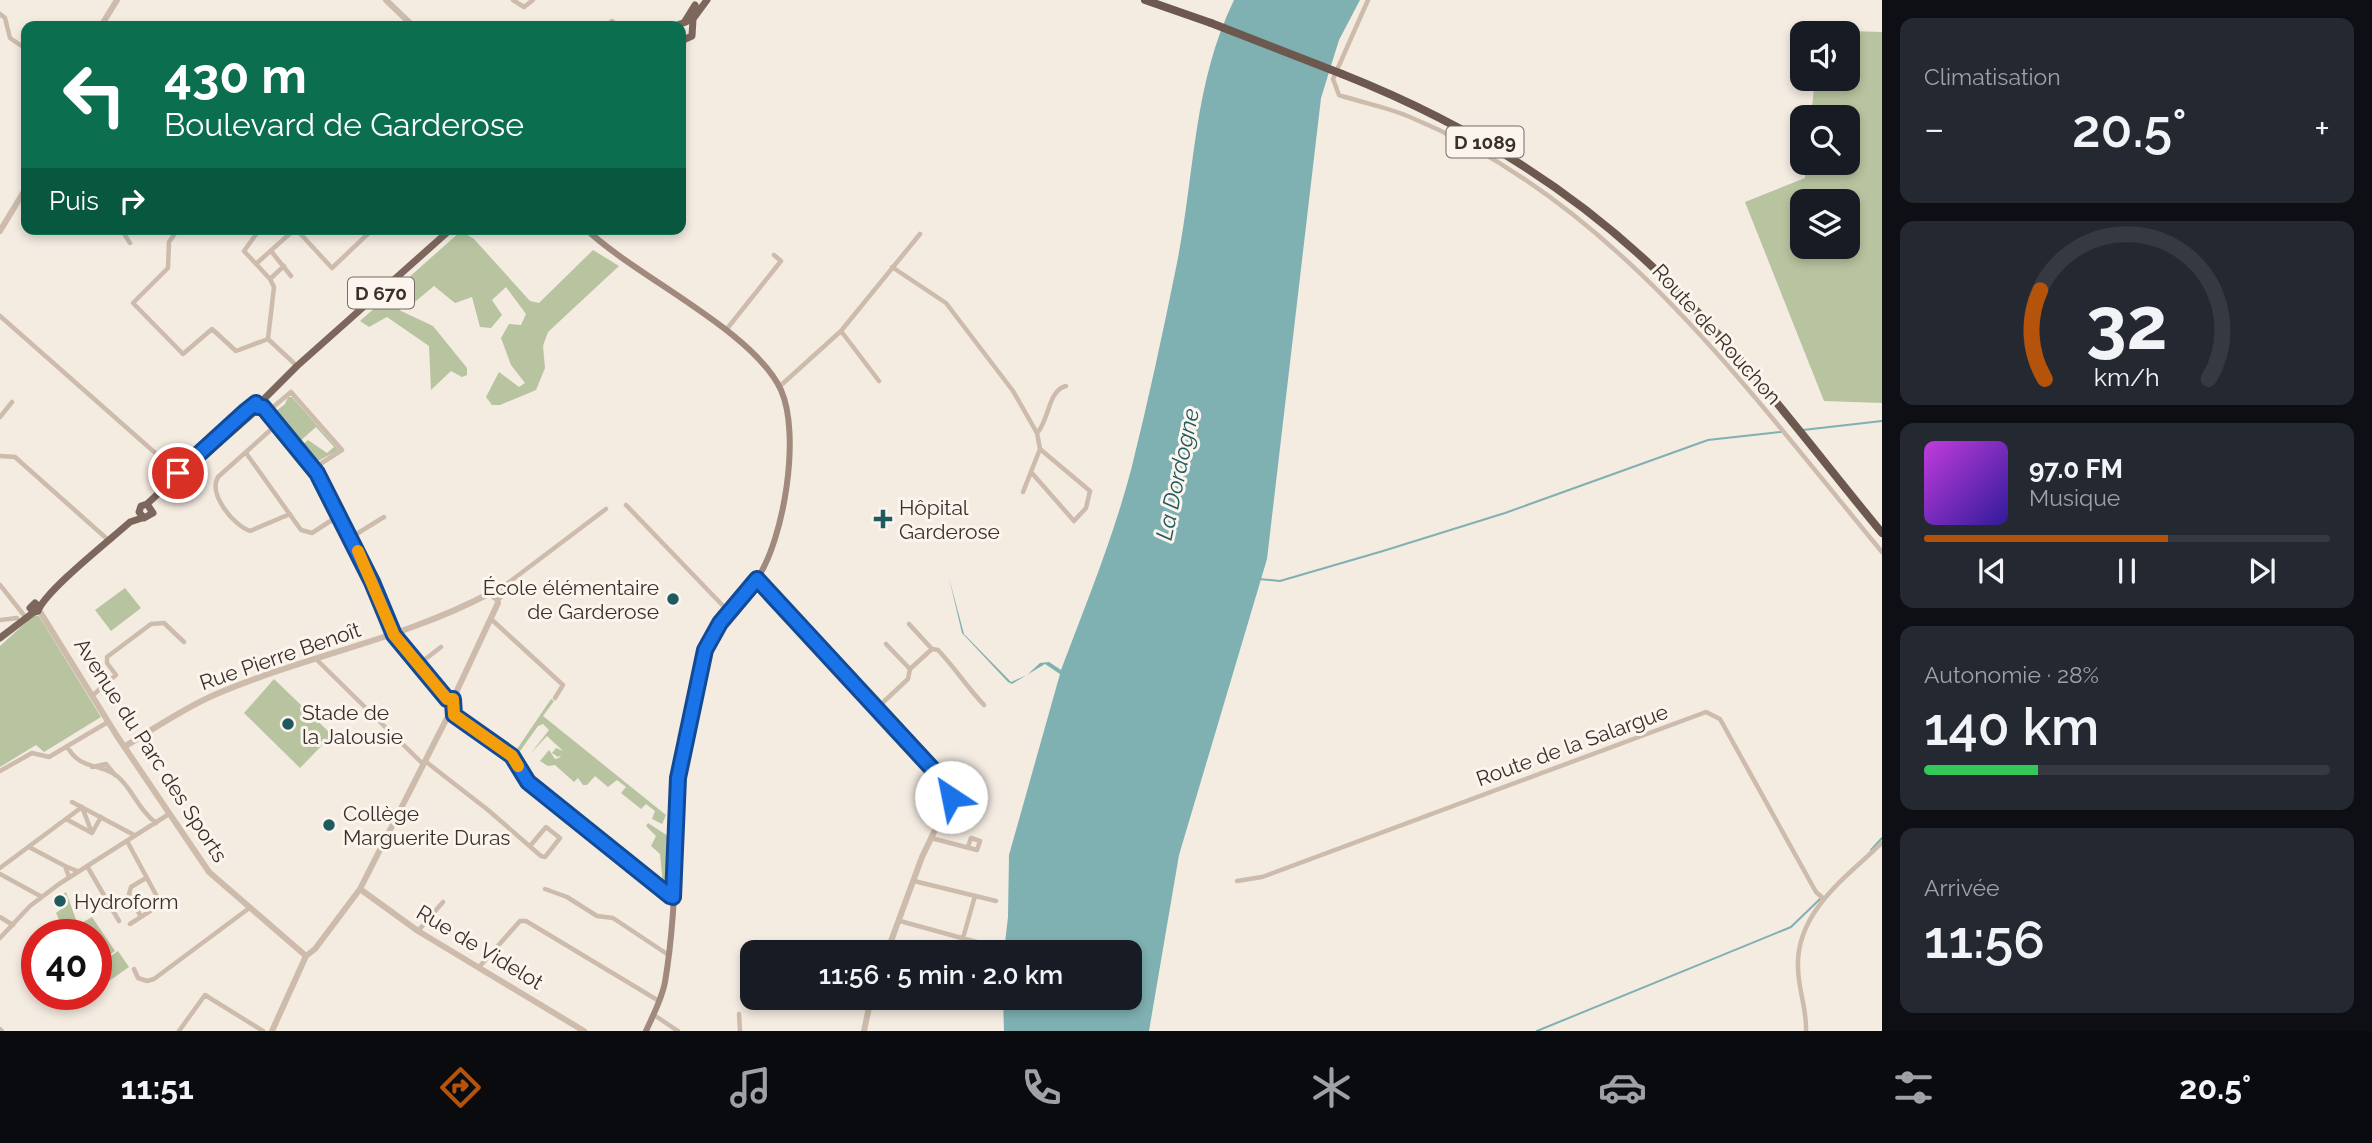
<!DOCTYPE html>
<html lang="fr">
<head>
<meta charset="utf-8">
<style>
	:root { --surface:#171b24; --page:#242831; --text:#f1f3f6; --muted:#9ea1a6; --line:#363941; --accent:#b45309 }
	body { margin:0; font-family:Raleway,sans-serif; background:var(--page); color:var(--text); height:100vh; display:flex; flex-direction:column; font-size:26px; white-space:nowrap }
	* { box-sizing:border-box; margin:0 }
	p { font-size:23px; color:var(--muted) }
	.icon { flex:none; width:38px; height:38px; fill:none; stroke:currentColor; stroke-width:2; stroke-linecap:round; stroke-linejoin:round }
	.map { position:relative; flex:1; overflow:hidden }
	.panel { display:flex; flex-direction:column; gap:18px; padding:18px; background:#0d0f14; width:490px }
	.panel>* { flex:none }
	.guide { position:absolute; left:21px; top:21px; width:665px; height:214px; border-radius:14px; box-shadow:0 4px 10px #0003; background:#0b6e4f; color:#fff; overflow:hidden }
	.controls { position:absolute; left:1790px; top:21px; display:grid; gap:14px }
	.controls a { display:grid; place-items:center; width:70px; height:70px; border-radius:14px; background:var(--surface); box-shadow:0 4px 10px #0003; font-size:35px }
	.speed { position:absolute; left:21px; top:919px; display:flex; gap:14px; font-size:35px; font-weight:700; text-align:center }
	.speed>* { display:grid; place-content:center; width:91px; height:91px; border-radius:50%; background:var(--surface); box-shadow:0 4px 10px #0003; line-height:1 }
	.speed .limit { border:10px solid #d22; background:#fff; color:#111 }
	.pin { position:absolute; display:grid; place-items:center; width:60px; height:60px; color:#fff; margin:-30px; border:4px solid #fff; border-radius:50%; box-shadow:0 2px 7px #0007 }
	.me { position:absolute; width:77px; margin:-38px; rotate:326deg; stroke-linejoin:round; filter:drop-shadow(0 0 5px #0008) }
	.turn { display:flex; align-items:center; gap:24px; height:147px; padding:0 28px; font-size:32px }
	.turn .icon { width:91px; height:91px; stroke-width:2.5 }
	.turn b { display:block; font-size:49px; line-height:60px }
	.then { display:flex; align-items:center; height:66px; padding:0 28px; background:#0003; gap:14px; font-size:26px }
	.big { font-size:52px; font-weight:600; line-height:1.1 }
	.panel .card { flex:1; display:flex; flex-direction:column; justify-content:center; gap:10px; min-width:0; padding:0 24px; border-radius:14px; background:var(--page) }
	.panel .dial { align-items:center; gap:0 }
	.dial svg { height:182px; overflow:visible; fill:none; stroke:var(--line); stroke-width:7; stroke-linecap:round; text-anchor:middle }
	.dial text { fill:var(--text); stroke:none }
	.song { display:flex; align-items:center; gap:21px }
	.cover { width:84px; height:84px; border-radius:10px; background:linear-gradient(135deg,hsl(290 70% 55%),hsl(250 70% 35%)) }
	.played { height:7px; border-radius:4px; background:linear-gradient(90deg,var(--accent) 60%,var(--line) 60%) }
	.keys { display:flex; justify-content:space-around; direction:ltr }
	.heat { display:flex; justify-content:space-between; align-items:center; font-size:38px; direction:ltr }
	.charge { height:10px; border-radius:5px; background:linear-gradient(90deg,#34c759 28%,var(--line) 0) }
	.trip { position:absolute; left:740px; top:940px; width:402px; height:70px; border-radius:14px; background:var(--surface); box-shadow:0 4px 10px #0003; font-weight:600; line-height:70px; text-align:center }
	.tabs { display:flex; height:112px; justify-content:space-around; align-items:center; background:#090b0e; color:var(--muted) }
	.tabs .icon { width:49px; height:49px }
	.tabs .current { color:var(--accent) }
	.tabs b { font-size:32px; color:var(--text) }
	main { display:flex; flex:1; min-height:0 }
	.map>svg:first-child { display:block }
	.green { fill:#b8c4a0; fill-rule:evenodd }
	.water { fill:#7fb0b2 }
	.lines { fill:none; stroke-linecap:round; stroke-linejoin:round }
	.stream { stroke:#7fb0b2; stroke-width:2 }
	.minor { stroke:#cdbbac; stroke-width:4.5 }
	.tertiary { stroke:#cdbbac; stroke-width:6 }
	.secondary { stroke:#a18a7d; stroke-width:6 }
	.primary { stroke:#7d675c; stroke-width:7 }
	.trunk { stroke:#6c584f; stroke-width:8 }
	.trunk-bridge { stroke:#6c584f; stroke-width:8 }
	.route-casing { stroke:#114b97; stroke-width:18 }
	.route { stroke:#1a73e8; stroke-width:12 }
	.slow { stroke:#f59e0b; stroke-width:12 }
	.poi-dot { fill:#1f5a5e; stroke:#fbf5ee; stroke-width:2.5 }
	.labels { text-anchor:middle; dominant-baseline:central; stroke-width:6; stroke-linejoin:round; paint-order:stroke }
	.shield { fill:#fbf5ee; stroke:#756b66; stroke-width:2 }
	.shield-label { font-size:19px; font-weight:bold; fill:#3b302b }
	.street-label { font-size:21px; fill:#3b302b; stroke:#fbf5ee }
	.poi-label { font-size:21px; fill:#3b302b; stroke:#fbf5ee; text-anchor:start }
	.water-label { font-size:23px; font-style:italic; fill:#1f5a5e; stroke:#fbf5ee }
</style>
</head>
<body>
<main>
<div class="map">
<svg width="1882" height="1031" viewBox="0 0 1882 1031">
	<rect width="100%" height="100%" fill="#f4ebe1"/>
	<!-- green -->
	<path class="green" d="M 1820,30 L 1882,32 L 1882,403 L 1824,401 L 1745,202 L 1805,178 L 1806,163 L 1848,163 L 1848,117 L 1811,117 L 1815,79 L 1848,79 L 1848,33 L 1820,33 ZM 1802,201 L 1848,201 L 1848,247 L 1802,247 Z
		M 461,231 L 474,239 L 530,301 L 539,303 L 593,250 L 619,266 L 548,332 L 543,346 L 545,368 L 536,390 L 500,405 L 492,405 L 486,397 L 499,372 L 519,387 L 525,383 L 511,365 L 501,338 L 509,324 L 521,325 L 526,314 L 506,287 L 492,300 L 502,315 L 491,328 L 480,327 L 472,297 L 455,303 L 434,286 L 416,301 L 399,310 L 433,326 L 467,368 L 467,375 L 462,377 L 451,371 L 431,390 L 429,346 L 387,317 L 369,327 L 360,321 Z
		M 288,397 L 292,397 L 338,449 L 337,451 L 314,463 L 300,447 L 308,440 L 327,453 L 334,447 L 316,427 L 298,443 L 271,415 L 285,404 Z
		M 125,588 L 141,608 L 111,631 L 95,610 Z
		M 34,615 L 39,616 L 101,717 L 44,752 L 36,745 L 0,767 L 0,646 Z
		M 274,679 L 332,735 L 300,768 L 244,713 Z
		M 551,699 L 554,701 L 543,716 L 666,815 L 662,824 L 652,819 L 655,811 L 646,804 L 641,809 L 621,793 L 626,787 L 617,780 L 608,787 L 595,776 L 587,785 L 583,785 L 578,778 L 574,782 L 555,765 L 548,766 L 540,761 L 549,750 L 555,759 L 559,758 L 561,755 L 558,757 L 552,753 L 556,748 L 563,751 L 547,736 L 531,753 L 549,730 L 543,724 L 538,726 L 518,754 L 515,752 Z
		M 648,823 L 668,836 L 666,888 L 663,885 L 660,854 L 651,846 L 656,836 L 646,826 Z
		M 66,892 L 78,925 L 92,917 L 115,951 L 96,964 L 96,934 L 66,934 L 56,913 L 68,904 L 62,895 Z
		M 118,951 L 129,967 L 102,986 L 96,978 L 96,966 Z"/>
	<!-- water -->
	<path class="water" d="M 1234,0 L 1360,0 L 1339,40 L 1321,98 L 1267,559 L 1179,855 L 1149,1031 L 1004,1031 L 1003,998 L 1130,998 L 1130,952 L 1004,952 L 1008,917 L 1009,855 L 1060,674 L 1045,664 L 1012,684 L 1008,682 L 962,633 L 949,578 L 964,634 L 1011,682 L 1027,675 L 1040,663 L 1049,662 L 1061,670 C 1086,604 1113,538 1131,470 C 1148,402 1163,332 1177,263 C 1195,173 1193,84 1234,0 Z"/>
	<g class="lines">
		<!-- stream -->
		<path class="stream" d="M 1803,430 L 1882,421
			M 1259,579 L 1280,581 L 1383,551 L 1505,513 L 1708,440 L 1781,432
			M 1871,850 L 1882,838
			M 1537,1031 L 1791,927 L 1821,898"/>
		<!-- minor -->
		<path class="minor" d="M 513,0 L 524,7 L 533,0
			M 1368,0 L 1333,79 L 1339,95 C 1363,103 1387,107 1410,117 C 1615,202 1745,387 1882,552
			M 0,14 L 5,18 L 10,38 L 26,49
			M 606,26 L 612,21 L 619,26
			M 121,229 L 130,243
			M 178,229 L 169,242 L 168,268 L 133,303 L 183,354 L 212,329 L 236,351 L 268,339
			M 260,229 L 244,251 L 270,279 L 274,287 L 268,339 L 297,366
			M 296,229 L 332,268 L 373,229
			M 271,251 L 291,276
			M 257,263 L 295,229
			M 892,267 L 946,303 L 1013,391 L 1037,433 C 1049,421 1048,390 1066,386
			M 270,279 L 284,266
			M 0,316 L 178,473 L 181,472
			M 726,330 L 781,261 L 774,255
			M 841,331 L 879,381
			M 779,387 L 841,331 L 920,234
			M 266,413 L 291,392 L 342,450 L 314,468
			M 0,417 L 12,402
			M 276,425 L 218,477 C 208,494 233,525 250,531 L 290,514
			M 246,453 L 301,530 L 312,533 L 338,516
			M 0,456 L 15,457 L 106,538
			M 1031,472 L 1074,521 L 1086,508 L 1090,491 L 1040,449
			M 1023,492 L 1040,449 L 1037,433
			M 626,505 L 729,612
			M 350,538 L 384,517
			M 0,585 L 23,614
			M 500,589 L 606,509
			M 491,619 L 563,685 L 555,698
			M 0,620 L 17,618
			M 886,644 L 910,669
			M 932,649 L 938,650 C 955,668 967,687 984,705
			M 316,659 L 423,764
			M 419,664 L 441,647
			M 93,695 L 116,675 L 107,663 L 107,657 L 151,624 L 164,623 L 184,642
			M 877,708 L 908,679 L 910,669 L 932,649 L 909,624
			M 454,715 L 512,756 L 528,782 L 673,897
			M 67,746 C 79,770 100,763 117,776 C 133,789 136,807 156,823
			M 425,761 L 488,810 L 541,856 L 545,857 L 560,838 L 546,827 L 530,846
			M 92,767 L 106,764 L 115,775
			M 0,771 L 32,753 L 49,757 L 108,722
			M 72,802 L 134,835
			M 66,819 L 92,833 L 101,817
			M 931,838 L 977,850 L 980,841 L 971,838 L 968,847
			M 127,841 L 161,904 L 130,924
			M 29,847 L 65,866
			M 87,866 L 119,921
			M 0,868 L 82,807 L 92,833
			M 0,874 L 42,897
			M 69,877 L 65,866 L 77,871
			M 914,881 L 996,901
			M 1237,881 L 1262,877 L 1706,712 L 1720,719 L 1816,892 L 1824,899
			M 545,889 L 567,897 L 597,916 L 613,918 L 667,954
			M 0,917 L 13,925
			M 141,917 L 129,894 L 131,887 L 146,878
			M 900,921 L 980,943
			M 418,931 L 443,902
			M 0,938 L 30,906 L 59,884 L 169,814
			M 963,938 L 975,896
			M 480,966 L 520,921 L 526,921 L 659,1001
			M 134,969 L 138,978 L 147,981 L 154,979 L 248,909
			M 739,1014 L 740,1031
			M 654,1015 L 678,1031
			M 179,1031 L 205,995 L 263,1031
			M 1806,1031 C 1807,1009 1798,989 1798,967 C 1796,912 1846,877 1882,843"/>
		<!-- tertiary -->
		<path class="tertiary" d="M 386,0 L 413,26
			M 101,26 L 117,0
			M 0,231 L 26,188
			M 260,408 L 314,468 L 372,582 L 394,635 L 447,699 L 454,700 L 454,715 L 448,716
			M 757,579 L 950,788 L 951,797 L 922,857 L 887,952
			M492 593a5 5 0 1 1 10 0a5 5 0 1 1-10 0Z
			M 39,610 L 117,736 L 209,872 L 306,956
			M 453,699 L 498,603 L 497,598
			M 124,747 C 153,729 181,710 212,696 C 303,656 403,640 492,592
			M 360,889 L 418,931 L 584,1031
			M 306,956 L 315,949 L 360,889 L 448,716 L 446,701
			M 0,1030 L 1,1031
			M 272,1031 L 306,956
			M 864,1031 L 871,998"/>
		<!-- secondary -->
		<path class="secondary" d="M 586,229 C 636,277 753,330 781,390 C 801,435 784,539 757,579 C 741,602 717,619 707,646 C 667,755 684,870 665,982 C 662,999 653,1015 646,1031"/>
		<!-- primary -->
		<path class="primary" d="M 685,21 L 695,5
			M 674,26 L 686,22
			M 681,41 L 692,36 L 693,19 L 707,0
			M 263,400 L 297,366 L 451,229
			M 186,472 L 259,408
			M 147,504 L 153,513 L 144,518 L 139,512 L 141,506 L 147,504 L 256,403
			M 39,607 L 35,603 L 30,608 L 34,612 L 38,611 C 45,591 110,540 130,522 L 142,518
			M 0,638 L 34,612"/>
		<!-- trunk -->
		<path class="trunk" d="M 1145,0 L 1211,23
			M 1342,74 C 1461,121 1570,186 1662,276 C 1743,354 1811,447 1882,533"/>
		<!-- trunk-bridge -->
		<path class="trunk-bridge" d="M 1211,23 L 1342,74"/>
	</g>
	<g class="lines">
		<defs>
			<path id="route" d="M 178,473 L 246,411 L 256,403 L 258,407 L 263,407 L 317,473 L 372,582 L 394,635 L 447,699 L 453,699 L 454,715 L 512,756 L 528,782 L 670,896 L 673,897 L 678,778 L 705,650 L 720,623 L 757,579 L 950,788 L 951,797"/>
		</defs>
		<!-- route casing -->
		<use href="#route" class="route-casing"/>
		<!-- route -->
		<use href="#route" class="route"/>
		<!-- slow -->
		<path class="slow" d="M 358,551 L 394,635 L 447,699 L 453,699 L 454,715 L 512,756 L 518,766"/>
	</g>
	<!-- markers -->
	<g class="poi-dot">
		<path d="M879.5 508.5h7v7h7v7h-7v7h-7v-7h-7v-7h7z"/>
		<circle cx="673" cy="599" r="7"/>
		<circle cx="288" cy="724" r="7"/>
		<circle cx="329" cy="825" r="7"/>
		<circle cx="60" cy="901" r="7"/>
	</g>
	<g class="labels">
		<!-- shield labels -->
		<g class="shield">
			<rect x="1446.5" y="126.5" width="77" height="31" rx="5"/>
			<rect x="348" y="277.5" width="66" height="31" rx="5"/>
		</g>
		<g class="shield-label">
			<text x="1485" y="142">D 1089</text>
			<text x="381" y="293">D 670</text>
		</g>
		<!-- street labels -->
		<g class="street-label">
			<text transform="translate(1717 334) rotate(48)">Route de Rouchon</text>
			<text transform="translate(280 656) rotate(-19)">Rue Pierre Benoît</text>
			<text transform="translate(1572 745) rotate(-20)">Route de la Salargue</text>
			<text transform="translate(151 750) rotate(57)">Avenue du Parc des Sports</text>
			<text transform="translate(480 947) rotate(31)">Rue de Videlot</text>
		</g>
		<!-- poi labels -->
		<g class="poi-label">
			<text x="899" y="507">Hôpital<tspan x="899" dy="24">Garderose</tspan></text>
			<text x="659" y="587" text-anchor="end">École élémentaire<tspan x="659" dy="24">de Garderose</tspan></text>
			<text x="302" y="712">Stade de<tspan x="302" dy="24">la Jalousie</tspan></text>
			<text x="343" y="813">Collège<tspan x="343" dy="24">Marguerite Duras</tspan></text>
			<text x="74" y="901">Hydroform</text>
		</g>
		<!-- water labels -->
		<g class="water-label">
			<text transform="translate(1177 474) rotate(-78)">La Dordogne</text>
		</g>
	</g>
</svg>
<div class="controls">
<a><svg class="icon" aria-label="sound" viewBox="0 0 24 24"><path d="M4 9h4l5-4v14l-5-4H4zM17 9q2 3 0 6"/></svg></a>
<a><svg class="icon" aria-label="search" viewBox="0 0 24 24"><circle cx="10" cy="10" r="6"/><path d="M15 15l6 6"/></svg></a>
<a><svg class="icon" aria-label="layers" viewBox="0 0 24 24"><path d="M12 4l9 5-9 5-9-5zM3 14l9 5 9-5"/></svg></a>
</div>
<div class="speed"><div class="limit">40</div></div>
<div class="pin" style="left:178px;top:473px;background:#d93025"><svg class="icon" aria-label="arrive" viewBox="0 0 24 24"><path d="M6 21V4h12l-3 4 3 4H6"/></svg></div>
<svg class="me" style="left:951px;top:797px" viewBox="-20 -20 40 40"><circle r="19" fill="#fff"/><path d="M0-13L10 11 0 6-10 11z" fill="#1a73e8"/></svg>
<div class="trip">11:56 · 5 min · 2.0 km</div>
<div class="guide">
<div class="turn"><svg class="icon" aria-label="left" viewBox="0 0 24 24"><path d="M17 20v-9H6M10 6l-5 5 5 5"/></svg><div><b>430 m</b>Boulevard de Garderose</div></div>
<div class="then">Puis<svg class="icon" aria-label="right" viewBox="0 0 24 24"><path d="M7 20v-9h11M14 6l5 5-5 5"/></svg></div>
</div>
</div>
<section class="panel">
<div class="card"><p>Climatisation</p>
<div class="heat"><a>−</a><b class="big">20.5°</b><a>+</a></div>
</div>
<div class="card dial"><svg viewBox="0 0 100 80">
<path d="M14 69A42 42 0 1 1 86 69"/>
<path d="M14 69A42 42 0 0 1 12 30" stroke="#b45309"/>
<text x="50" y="56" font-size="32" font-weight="700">32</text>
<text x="50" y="72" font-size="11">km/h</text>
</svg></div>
<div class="card">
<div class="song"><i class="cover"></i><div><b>97.0 FM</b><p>Musique</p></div></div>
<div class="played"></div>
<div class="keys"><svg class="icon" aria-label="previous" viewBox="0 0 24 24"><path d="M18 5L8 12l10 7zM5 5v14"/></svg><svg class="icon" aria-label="pause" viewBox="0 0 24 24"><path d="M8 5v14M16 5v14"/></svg><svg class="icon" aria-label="next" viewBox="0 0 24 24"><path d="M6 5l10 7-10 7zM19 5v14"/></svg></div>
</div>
<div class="card"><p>Autonomie · 28%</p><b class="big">140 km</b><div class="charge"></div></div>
<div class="card"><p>Arrivée</p><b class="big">11:56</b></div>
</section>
</main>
<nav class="tabs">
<b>11:51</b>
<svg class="icon current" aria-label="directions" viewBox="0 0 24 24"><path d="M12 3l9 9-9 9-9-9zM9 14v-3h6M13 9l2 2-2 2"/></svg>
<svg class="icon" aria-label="music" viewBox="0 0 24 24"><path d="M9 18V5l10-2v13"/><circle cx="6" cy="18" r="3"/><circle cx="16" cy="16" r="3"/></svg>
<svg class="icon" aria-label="phone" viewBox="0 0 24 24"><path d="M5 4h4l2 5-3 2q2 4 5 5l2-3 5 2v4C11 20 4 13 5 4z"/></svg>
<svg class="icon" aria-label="climate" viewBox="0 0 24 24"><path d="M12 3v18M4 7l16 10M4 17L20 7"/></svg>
<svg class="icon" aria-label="car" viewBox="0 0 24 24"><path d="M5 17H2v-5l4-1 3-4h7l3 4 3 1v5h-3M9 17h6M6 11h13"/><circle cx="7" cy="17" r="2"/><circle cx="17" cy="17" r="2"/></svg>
<svg class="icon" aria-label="filters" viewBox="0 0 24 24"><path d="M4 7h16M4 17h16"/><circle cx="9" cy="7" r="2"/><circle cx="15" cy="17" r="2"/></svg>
<b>20.5°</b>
</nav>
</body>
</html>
